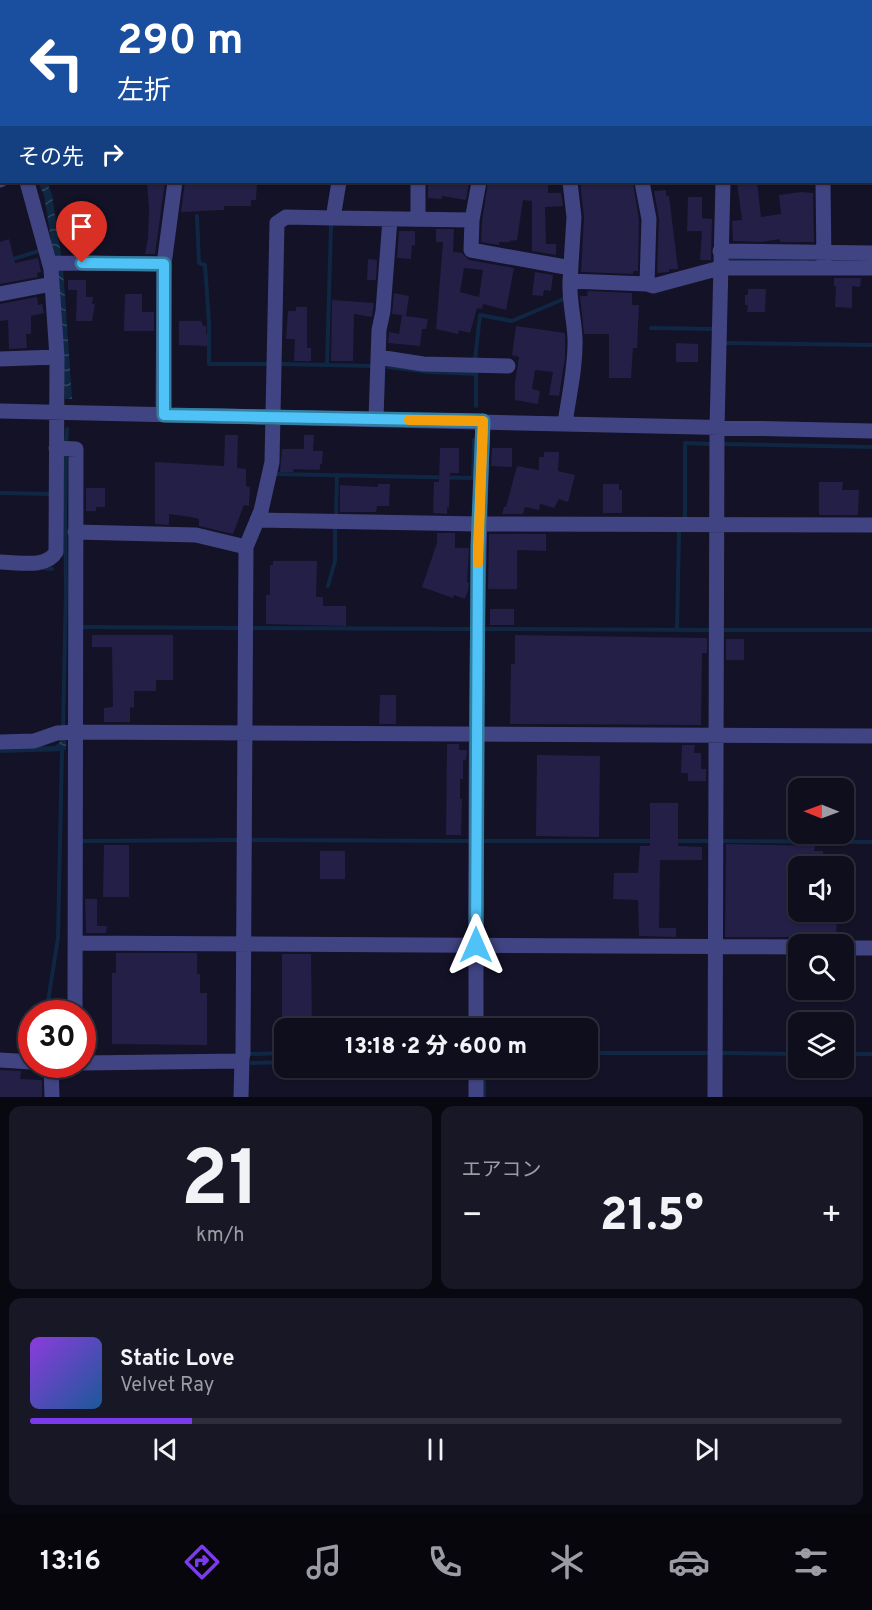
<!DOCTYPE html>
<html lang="ja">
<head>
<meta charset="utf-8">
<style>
	:root { --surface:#0e0e1d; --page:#171726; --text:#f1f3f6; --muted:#9b9ca4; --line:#2e2e3b; --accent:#7c3aed }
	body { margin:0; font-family:Overpass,"Noto Sans JP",sans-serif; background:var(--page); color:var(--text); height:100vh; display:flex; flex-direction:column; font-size:22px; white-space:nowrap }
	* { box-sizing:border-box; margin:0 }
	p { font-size:20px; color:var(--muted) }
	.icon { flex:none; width:33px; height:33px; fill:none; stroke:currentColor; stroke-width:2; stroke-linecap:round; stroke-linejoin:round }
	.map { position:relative; height:1097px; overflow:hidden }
	.panel { display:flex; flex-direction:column; gap:9px; padding:9px; background:#080810; flex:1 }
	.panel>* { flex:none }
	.banner { position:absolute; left:0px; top:0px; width:873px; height:183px; box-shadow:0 2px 4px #0004,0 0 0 2px var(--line); background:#1a4fa0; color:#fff; overflow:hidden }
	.needle { width:39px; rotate:271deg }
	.tools { position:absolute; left:788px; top:778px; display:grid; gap:12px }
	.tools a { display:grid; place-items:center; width:66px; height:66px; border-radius:12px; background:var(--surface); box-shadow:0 2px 4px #0004,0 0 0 2px var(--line); font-size:30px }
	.speed { position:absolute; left:18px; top:1000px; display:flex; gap:12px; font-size:30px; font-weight:700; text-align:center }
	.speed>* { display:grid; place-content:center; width:78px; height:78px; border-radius:50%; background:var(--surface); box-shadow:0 2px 4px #0004,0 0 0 2px var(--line); line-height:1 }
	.speed .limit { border:9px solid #d22; background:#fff; color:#111 }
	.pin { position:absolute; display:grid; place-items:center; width:51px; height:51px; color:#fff; margin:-62px -26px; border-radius:50% 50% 50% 0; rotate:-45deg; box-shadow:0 0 6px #0007 }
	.pin .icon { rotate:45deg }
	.me { position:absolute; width:66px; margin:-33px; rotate:0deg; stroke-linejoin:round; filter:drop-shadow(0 0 4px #0008) }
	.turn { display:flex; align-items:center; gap:21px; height:126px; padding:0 18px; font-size:27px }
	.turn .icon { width:78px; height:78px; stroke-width:2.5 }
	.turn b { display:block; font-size:42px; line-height:51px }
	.then { display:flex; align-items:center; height:57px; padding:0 18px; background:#0003; gap:12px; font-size:22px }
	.big { font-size:45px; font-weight:800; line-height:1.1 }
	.panel .widget { flex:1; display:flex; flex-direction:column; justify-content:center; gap:9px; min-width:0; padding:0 21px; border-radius:12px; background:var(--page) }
	.panel .dial { align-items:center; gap:0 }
	.dial b { font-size:78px; line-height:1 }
	.song { display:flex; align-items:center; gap:18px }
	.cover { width:72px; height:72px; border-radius:9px; background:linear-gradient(135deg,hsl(270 70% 55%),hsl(210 70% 35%)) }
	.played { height:6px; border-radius:3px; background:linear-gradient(90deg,var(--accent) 20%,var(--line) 20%) }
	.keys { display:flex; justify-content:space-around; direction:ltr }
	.heat { display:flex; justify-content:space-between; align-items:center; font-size:33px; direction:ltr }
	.panel .tiles { flex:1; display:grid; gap:9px; grid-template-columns:1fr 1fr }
	.widget:last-child { grid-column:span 2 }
	.trip { position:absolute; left:274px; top:1018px; width:324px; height:60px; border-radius:12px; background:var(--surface); box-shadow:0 2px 4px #0004,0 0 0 2px var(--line); font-weight:800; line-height:60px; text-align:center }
	.menu { display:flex; height:96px; justify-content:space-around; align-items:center; background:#06060c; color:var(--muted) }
	.menu .icon { width:42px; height:42px }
	.menu .active { color:var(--accent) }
	.menu b { font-size:27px; color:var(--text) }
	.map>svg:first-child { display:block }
	.water { fill:url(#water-waves) }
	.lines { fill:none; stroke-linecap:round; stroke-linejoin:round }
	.stream { stroke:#0f2742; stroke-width:4 }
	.building { fill:#231f46; fill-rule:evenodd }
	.minor { stroke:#404482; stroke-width:15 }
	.route-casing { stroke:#337fa1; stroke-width:15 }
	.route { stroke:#4fc3f7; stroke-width:10 }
	.slow { stroke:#f59e0b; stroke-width:10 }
</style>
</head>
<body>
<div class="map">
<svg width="872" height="1097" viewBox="0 0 872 1097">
	<defs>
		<pattern id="water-waves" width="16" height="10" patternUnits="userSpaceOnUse" patternTransform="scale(1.5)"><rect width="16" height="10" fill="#0f2742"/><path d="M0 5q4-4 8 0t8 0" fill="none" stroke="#31465e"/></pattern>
	</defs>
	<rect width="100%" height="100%" fill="#131227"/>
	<!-- water -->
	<path class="water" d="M 38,182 L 47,182 L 52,195 L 63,268 L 72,399 L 65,399 L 56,272 L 44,195 Z
		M 61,735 L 66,736 L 66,749 L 64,751 L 0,753 L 0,747 L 55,746 L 60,742 Z"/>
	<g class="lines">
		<!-- stream -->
		<path class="stream" d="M 460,2 L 460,0
			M 834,2 L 834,0
			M 197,216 L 199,263 L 205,265 L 209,323 L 209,364 L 269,364
			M 726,260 L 806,261
			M 828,261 L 851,260
			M 0,263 L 42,250
			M 651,328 L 715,329
			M 725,343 L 872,345
			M 475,360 L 480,315 L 512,321 L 566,298
			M 282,364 L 373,366
			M 327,365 L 331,225
			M 388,367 L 430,372 L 476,374
			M 476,406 L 476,374
			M 66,444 L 67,429
			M 723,444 L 872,447
			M 274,474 L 473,478 L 474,440
			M 0,493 L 50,494
			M 336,517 L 337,475
			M 685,518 L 685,443 L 711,444
			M 43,568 L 52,569
			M 328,586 L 335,561 L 335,527
			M 82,627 L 240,628
			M 251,628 L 470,629
			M 485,629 L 711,630
			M 677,630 L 679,531
			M 721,630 L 872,630
			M 63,729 L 66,590 L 65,512 L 66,452
			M 251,840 L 471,841
			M 82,841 L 238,840
			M 482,841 L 653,841
			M 675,841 L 708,841
			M 723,841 L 872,842
			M 46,1014 L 58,938 L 62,749
			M 588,1053 L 709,1053
			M 723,1053 L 798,1054
			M 250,1054 L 285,1053
			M 843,1054 L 872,1054
			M 252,1063 L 285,1062
			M 484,1097 L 484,1068"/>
	</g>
	<!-- building -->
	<path class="building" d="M 147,182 L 165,182 L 155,254 L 145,254 L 148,238 L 149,209 Z
		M 185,182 L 257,182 L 256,200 L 251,200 L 251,206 L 224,206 L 224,210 L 181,212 Z
		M 428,182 L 469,182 L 466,200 L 442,196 L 442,199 L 428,198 Z
		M 488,182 L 501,182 L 501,185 L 521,185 L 521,182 L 548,182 L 548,193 L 561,193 L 563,206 L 545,207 L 546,244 L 556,244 L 556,255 L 532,251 L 532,201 L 523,200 L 517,240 L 510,241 L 510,242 L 499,242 L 499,245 L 481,242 L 482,221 Z
		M 580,182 L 633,182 L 639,220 L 638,271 L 633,271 L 633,274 L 581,272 L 584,217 Z
		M 737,182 L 757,182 L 761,217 L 781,214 L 779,195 L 801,192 L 813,193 L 814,242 L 780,242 L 780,239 L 761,242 L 733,241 L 732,221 L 742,220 Z
		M 666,190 L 666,196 L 669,196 L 678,269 L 669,269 L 669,272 L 657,273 L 659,219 L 654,191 Z
		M 688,197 L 702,197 L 702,218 L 712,219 L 711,260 L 700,260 L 702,231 L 687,231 Z
		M 436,229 L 454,229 L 453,252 L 462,253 L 469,260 L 514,268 L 506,310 L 483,304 L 482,309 L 477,308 L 470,333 L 459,330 L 458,334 L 436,329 L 443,242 L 436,242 ZM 464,268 L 483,270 L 479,297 L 460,292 Z
		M 399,231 L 415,231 L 415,246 L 412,245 L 411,259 L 397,258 Z
		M 9,239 L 15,263 L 38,258 L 41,272 L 37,273 L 38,277 L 0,284 L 0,242 Z
		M 368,259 L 377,260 L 376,280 L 367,280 Z
		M 535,272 L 553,275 L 551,291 L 544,290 L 543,296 L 532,295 Z
		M 834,278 L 861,278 L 860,287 L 852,286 L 852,308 L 835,307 L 836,286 L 834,286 Z
		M 68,280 L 86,280 L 86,297 L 93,297 L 92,304 L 95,304 L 92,321 L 76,321 L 77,290 L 68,290 Z
		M 748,289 L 766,289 L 765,312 L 747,312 L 748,305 L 745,305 L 745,295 L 748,295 Z
		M 588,291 L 632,293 L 632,305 L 639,305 L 637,348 L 633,348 L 631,378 L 609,378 L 609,334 L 584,334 L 580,296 L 587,296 Z
		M 394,293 L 409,296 L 406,316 L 428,319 L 426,329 L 422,329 L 420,346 L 388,343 L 389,332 L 399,334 L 402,315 L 392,314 Z
		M 125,294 L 142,294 L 142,312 L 154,312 L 154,331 L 124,331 Z
		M 37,297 L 38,305 L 42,304 L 44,313 L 31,316 L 31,334 L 26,334 L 27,348 L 9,349 L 8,320 L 0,321 L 0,304 Z
		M 332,300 L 374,303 L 372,317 L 354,314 L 353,361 L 331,361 Z
		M 296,307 L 307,307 L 307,348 L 311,348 L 311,361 L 294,361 L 295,339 L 286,339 L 288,311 L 296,311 Z
		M 179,321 L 201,321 L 203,326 L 206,326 L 206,334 L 208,334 L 208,346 L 179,345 Z
		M 516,326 L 565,333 L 565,358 L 559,396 L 549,395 L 553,372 L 535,370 L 532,389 L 540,391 L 538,404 L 515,400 L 515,382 L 519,357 L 512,355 Z
		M 676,343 L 698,344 L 698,362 L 676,362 Z
		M 225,435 L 238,435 L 237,468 L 246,469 L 246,486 L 250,487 L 249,506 L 244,505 L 233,534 L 199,526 L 199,519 L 191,517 L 169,514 L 169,525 L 155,524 L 155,462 L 224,466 Z
		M 304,435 L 314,435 L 313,451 L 323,451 L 322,464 L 320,464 L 320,468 L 319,470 L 294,469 L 293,472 L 280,472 L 282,449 L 304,449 Z
		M 440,448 L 459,448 L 459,473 L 450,473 L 449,508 L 447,507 L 447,514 L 433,513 L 434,482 L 439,482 Z
		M 492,448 L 512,448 L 512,467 L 491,466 Z
		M 544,452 L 559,452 L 558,471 L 575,475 L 568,502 L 559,499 L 554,508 L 540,504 L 539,510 L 525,507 L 523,514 L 502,514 L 504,507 L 506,507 L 517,466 L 539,470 L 539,457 L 544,457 Z
		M 819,482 L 843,482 L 842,490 L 859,490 L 858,515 L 819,515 Z
		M 378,484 L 390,484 L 389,506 L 377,506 L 376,512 L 340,512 L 340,485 L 378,487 Z
		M 603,484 L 619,484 L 619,490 L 622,490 L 622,513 L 603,513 Z
		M 86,488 L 105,488 L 105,507 L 96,507 L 96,511 L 86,511 Z
		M 437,533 L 455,533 L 455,548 L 469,548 L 467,582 L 469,583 L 468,590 L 465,599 L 454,595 L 453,598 L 422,587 L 437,543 Z
		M 489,534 L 546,534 L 546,551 L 517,550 L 517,589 L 488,589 Z
		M 273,561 L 317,561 L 316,597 L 323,597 L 323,606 L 346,606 L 346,626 L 266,624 L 266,595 L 270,595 L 270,565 L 273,565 Z
		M 490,609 L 514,609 L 514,625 L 490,625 Z
		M 92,635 L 173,635 L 173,680 L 156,680 L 156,691 L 134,691 L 134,708 L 130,707 L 130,722 L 104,722 L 104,708 L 112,707 L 113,706 L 112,647 L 92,647 Z
		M 515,635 L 707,638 L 707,653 L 702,653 L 701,725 L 510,724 L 511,664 L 515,664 Z
		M 726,639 L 744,639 L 744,660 L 726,660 Z
		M 380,695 L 396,695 L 396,724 L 379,724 Z
		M 447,744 L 459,744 L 459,750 L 467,750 L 466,760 L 463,760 L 463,779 L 460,779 L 460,799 L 462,799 L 461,835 L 446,835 Z
		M 682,745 L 695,745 L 694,753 L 701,753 L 701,769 L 706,769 L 706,781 L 688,781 L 688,773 L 681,773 Z
		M 537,755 L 600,756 L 599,837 L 536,836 Z
		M 650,803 L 678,803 L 678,846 L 702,847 L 702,860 L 660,860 L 659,928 L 676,928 L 676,937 L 639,936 L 638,900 L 613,899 L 614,873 L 638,873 L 640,846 L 650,846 Z
		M 726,844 L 815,846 L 814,851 L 823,851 L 823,854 L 841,855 L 841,867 L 798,867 L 798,912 L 837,912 L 836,940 L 798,937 L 725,937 Z
		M 104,845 L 129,845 L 129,897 L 103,897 Z
		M 320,851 L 345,851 L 345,879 L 320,879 Z
		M 85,899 L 97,899 L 97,926 L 107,926 L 106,933 L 86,933 Z
		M 116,953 L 197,953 L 197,974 L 200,974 L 200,993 L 207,993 L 207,1045 L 112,1044 L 112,973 L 116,973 Z
		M 282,954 L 311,954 L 312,1029 L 282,1029 Z
		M 0,1070 L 21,1071 L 20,1079 L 42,1080 L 42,1097 L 0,1097 Z"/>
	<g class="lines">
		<!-- minor -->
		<path class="minor" d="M 2,0 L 2,2
			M 398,0 L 402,2
			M 514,0 L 514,2
			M 772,0 L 790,2
			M 179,2 L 179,0
			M 351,2 L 351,0
			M 673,2 L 673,0
			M 826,2 L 826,0
			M 0,101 L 2,100
			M 0,180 L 2,179
			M 479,182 L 472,220 L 471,250 L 571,268
			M 570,182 L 574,217 L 570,281 L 647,284 L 653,286 L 720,268 L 872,268
			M 642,182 L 649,219 L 647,284
			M 823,182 L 824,262
			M 333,218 L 472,220
			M 418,219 L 418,182
			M 720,251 L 872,253
			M 50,263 L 164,264
			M 0,294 L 52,284
			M 378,357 L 423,364 L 508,366
			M 0,359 L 57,357
			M 0,411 L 872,431
			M 163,415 L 164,264 L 175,182
			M 376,419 L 379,330 L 383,311 L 390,219
			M 565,423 C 569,395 576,366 575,338 C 574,318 569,300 570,281
			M 56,448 L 76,449 L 75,1014
			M 257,520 L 479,524 L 872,525
			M 75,532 L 196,535 L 246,547
			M 0,562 C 18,562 46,569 56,552 L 57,357 L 51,269 L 27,182
			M 0,742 L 34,741 L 57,733 L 76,732 L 872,736
			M 76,943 L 798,947
			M 843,948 L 872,948
			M 476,1029 C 476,826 475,624 483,421
			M 0,1060 L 32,1062
			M 82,1063 L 241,1061
			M 51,1065 L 52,1097
			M 241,1097 L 242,1059 L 243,1053 L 246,547 L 261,511 L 272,462 L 277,223 L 286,217 L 333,218 L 339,182
			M 476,1097 L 476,1068
			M 715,1097 L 717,428 L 723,182"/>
	</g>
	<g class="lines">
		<defs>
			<path id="route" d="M 82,263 L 164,264 L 164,415 L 483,421 L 478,547 L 476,945"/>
		</defs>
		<!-- route casing -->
		<use href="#route" class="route-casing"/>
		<!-- route -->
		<use href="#route" class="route"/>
		<!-- slow -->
		<path class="slow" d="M 409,420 L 483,421 L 478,563"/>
	</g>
</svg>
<div class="tools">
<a><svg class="needle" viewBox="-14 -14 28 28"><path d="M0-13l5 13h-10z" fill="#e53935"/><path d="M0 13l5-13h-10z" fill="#9b9ca4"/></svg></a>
<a><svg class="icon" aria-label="sound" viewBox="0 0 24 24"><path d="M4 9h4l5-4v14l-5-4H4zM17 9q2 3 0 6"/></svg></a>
<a><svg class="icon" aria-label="search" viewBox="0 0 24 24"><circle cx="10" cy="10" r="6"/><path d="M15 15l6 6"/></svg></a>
<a><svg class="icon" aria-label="layers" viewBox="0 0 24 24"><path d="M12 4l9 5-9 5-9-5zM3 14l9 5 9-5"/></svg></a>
</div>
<div class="speed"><div class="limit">30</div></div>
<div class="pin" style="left:82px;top:263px;background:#d93025"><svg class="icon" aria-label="arrive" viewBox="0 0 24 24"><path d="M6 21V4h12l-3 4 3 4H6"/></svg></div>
<svg class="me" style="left:476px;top:945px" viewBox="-20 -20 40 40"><path d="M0-17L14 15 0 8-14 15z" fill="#4fc3f7" stroke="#fff" stroke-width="4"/></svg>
<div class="trip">13:18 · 2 分 · 600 m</div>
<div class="banner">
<div class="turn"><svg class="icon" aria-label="left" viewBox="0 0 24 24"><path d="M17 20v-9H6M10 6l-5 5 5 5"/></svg><div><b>290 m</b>左折</div></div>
<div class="then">その先<svg class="icon" aria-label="right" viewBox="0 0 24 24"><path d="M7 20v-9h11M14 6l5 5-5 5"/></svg></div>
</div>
</div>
<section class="panel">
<div class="tiles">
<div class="widget dial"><b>21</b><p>km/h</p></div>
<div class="widget"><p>エアコン</p>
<div class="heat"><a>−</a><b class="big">21.5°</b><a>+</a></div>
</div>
<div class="widget">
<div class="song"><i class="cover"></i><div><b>Static Love</b><p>Velvet Ray</p></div></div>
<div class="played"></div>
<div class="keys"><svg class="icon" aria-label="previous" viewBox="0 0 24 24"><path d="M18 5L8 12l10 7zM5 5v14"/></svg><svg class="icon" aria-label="pause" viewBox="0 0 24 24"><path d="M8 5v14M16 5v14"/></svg><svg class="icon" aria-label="next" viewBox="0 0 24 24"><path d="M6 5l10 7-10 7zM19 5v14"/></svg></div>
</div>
</div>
</section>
<nav class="menu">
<b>13:16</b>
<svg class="icon active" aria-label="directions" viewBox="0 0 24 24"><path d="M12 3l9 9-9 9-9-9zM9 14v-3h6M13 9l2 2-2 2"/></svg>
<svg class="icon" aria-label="music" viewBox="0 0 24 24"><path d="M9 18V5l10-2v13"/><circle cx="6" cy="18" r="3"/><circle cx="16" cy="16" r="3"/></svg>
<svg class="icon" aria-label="phone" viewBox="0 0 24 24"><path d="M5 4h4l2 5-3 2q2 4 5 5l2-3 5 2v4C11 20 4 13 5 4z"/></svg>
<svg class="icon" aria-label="climate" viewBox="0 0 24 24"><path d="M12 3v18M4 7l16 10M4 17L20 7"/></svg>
<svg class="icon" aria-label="car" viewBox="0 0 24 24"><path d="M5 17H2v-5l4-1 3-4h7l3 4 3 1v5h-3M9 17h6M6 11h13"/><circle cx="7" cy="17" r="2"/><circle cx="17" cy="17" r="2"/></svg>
<svg class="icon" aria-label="filters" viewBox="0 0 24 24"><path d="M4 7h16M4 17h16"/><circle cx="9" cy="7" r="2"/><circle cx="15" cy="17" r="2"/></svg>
</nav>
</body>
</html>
